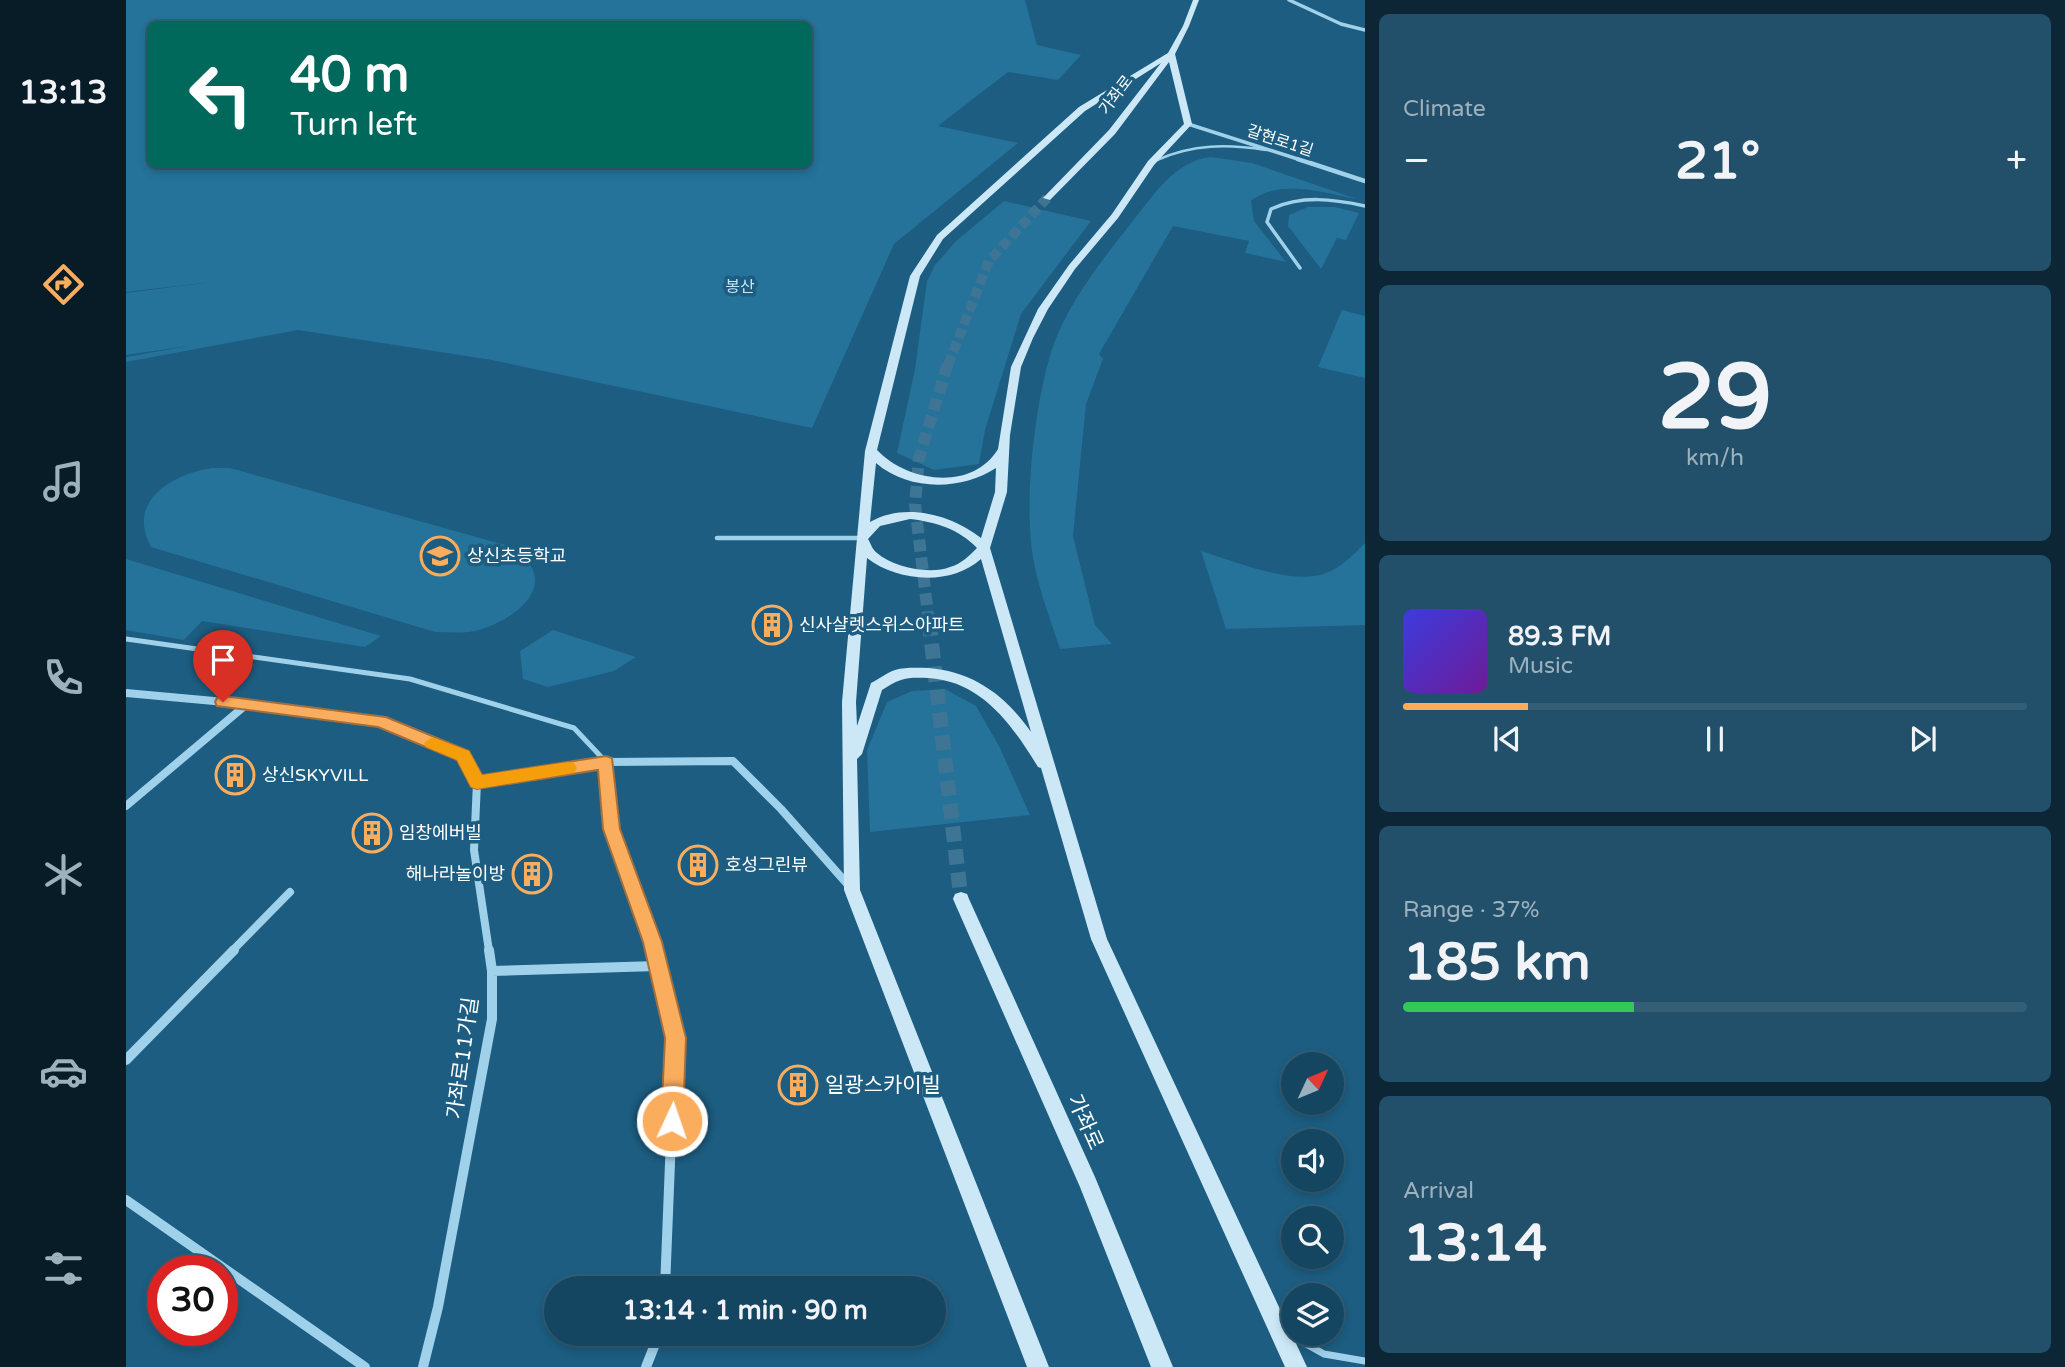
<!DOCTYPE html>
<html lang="en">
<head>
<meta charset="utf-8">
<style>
	:root { --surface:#154661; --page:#22506a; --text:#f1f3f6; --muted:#9db1bd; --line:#345e76; --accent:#fbad5e }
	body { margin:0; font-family:"Varela Round","Noto Sans KR",sans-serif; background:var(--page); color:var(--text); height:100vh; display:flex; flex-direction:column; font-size:26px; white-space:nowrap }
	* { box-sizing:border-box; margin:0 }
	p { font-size:23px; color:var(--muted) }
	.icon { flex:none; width:38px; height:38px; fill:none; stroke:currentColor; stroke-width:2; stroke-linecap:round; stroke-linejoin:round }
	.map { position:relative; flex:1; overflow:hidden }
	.drawer { display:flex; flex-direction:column; gap:14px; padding:14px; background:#0c2635; width:700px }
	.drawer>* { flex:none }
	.guide { position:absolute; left:21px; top:21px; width:665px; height:147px; border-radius:10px; box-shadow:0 4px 10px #0003,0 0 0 2px var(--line); background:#00695c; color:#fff; overflow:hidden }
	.needle { width:46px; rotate:46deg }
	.fabs { position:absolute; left:1155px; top:1052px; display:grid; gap:14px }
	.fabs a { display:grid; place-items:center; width:63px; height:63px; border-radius:50%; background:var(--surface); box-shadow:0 4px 10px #0003,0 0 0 2px var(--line); font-size:35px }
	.speed { position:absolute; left:21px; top:1255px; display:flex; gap:14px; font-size:35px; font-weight:700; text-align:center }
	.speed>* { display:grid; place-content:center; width:91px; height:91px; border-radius:50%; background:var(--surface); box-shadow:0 4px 10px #0003,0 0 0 2px var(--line); line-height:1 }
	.speed .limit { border:10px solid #d22; background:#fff; color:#111 }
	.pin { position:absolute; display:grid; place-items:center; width:60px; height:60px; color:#fff; margin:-72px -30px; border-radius:50% 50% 50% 0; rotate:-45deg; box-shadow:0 0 7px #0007 }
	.pin .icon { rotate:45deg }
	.me { position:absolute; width:77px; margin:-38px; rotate:3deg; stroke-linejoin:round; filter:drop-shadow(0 0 5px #0008) }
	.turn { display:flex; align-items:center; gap:24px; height:147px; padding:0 28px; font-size:32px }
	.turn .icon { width:91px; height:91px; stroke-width:2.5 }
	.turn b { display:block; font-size:49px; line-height:60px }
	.big { font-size:52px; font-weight:700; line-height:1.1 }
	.drawer .widget { flex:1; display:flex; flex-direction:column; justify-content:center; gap:10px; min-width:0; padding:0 24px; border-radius:10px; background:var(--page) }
	.drawer .dial { align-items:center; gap:0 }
	.dial b { font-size:91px; line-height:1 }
	.song { display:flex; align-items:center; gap:21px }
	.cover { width:84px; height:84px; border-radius:10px; background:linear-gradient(135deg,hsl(240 70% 55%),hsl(280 70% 35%)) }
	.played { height:7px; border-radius:4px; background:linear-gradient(90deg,var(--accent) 20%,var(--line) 20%) }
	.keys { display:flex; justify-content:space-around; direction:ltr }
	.heat { display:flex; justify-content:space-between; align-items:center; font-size:38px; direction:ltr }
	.charge { height:10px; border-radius:5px; background:linear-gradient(90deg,#34c759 37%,var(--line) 0) }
	.trip { position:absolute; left:418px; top:1276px; width:402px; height:70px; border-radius:35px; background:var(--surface); box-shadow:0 4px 10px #0003,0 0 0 2px var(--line); font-weight:700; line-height:70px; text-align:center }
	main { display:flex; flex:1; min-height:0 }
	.tabs { display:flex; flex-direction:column; width:126px; justify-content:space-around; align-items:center; background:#081c27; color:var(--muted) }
	.tabs .icon { width:49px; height:49px }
	.tabs .on { color:var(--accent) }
	.tabs b { font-size:32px; color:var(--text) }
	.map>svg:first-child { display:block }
	.green { fill:#25729a; fill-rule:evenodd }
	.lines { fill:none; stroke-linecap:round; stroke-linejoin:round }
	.secondary-tunnel-far2 { stroke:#3e7594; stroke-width:10; stroke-dasharray:10 4.5; stroke-linecap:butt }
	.secondary-tunnel-far1 { stroke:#3e7594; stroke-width:12; stroke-dasharray:12 6; stroke-linecap:butt }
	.secondary-tunnel { stroke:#3e7594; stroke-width:15; stroke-dasharray:15 8; stroke-linecap:butt }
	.service-far4 { stroke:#a0d1ea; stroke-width:2.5 }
	.service-far3 { stroke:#a0d1ea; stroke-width:3.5 }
	.service-far2 { stroke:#a0d1ea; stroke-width:4.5 }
	.service-far1 { stroke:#a0d1ea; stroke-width:5 }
	.service { stroke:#a0d1ea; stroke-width:7 }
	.minor-far3 { stroke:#a0d1ea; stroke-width:3.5 }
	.minor-far2 { stroke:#a0d1ea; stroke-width:4.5 }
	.minor-far1 { stroke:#a0d1ea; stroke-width:8 }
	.minor { stroke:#a0d1ea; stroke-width:10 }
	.secondary { fill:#cce8f7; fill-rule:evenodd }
	.route { fill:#fbad5e; stroke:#a3703d; stroke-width:2 }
	.slow { fill:#f59e0b }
	.labels { text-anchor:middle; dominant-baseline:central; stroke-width:7; stroke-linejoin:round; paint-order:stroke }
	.far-street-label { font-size:16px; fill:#fff; stroke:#1c5d81 }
	.far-park-label { font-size:16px; fill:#c5e6f7; stroke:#1c5d81 }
	.poi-label { font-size:18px; fill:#fff; stroke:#1c5d81; text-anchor:start }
	.near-street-label { font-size:21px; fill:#fff; stroke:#1c5d81 }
	.near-poi-label { font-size:21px; fill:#fff; stroke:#1c5d81; text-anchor:start }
</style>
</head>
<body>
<main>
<nav class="tabs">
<b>13:13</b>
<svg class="icon on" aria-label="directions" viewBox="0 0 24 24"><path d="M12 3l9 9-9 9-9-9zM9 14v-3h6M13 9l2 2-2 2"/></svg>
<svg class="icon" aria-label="music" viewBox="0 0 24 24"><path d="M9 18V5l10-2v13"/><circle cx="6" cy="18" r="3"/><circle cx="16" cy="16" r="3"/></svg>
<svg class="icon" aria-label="phone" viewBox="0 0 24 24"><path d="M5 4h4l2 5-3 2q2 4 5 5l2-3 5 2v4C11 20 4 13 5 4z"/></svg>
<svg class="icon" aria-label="climate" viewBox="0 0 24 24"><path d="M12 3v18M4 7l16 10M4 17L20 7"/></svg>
<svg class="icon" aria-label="car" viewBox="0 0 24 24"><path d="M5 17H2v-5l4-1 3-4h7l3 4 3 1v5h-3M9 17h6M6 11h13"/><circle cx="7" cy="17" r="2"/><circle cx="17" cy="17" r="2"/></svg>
<svg class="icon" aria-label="filters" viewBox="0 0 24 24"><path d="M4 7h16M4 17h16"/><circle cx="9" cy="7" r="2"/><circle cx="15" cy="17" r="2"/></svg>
</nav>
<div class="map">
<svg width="1239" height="1367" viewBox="0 0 1239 1367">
	<rect width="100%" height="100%" fill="#1c5d81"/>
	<!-- green -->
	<path class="green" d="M 0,0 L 899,0 L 911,45 L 955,55 L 932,80 L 882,72 L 812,126 L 892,143 L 768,244 L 686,428 L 366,360 L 172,330 L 0,362 L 0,357 L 62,346 L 0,355 L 0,293 L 85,282 L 0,292 ZM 682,24 L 682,164 L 24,164 L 24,24 Z
		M 1085,157 L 1126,163 L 1231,199 C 1199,193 1153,178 1125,201 L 1128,221 L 1160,262 L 1119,253 L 1123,241 L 1047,226 L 973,354 L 977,359 L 960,404 L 947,536 L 969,625 L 986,644 L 934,649 C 925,622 915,595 909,568 C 896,511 908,408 925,352 C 940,305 976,260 1006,222 C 1028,195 1048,161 1085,157 Z
		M 878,201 L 965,221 L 895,314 L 859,430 L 853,464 L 808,470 L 771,453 L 789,369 L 801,281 L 809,265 L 830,241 Z
		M 1182,207 L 1209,207 L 1233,213 L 1220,240 L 1211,238 L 1195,269 L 1162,226 L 1163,215 Z
		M 1216,310 L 1239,316 L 1239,378 L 1192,367 Z
		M 86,468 L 104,468 L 379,545 C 438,575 400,616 353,630 C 339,634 324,632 309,632 L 25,547 C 0,501 46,474 86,468 Z
		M 1239,543 L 1239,625 L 1100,629 L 1075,551 C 1108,561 1167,586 1200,573 C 1216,567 1227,555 1239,543 Z
		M 0,559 L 255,636 L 239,647 L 76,621 L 58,640 L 0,630 Z
		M 427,630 L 510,657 L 488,671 L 422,687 L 397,679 L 394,651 Z
		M 819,689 L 850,706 L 873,746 L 904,815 L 744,832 L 741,750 L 761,702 L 786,691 Z"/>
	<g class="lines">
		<!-- secondary-tunnel-far2 -->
		<path class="secondary-tunnel-far2" d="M 822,365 L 863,261 L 921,198"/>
		<!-- secondary-tunnel-far1 -->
		<path class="secondary-tunnel-far1" d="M 803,623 L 789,505 L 793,458 L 822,363"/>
		<!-- secondary-tunnel -->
		<path class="secondary-tunnel" d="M 803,621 L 835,899"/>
		<!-- service-far4 -->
		<path class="service-far4" d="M 1031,160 C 1067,144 1101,144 1140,150"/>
		<!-- service-far3 -->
		<path class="service-far3" d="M 1174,268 L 1141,222 L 1145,209 C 1176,195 1207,199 1239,206"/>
		<!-- service-far2 -->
		<path class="service-far2" d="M 591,538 L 736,538"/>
		<!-- service-far1 -->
		<path class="service-far1" d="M 0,639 L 284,679 L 448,728 L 480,762"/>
		<!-- service -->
		<path class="service" d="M 1162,1334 L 1198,1354 L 1239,1361"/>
		<!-- minor-far3 -->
		<path class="minor-far3" d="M 1163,0 L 1215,24 L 1239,30
			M 1062,124 L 1178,161"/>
		<!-- minor-far2 -->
		<path class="minor-far2" d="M 1172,159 L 1239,181"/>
		<!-- minor-far1 -->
		<path class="minor-far1" d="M 0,693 L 121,704 L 254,721 L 337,756 L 351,782 L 348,850 L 363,951
			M 480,762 L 486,829 L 529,951
			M 351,782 L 480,762 L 607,761 L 655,809 L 723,886
			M 0,806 L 121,704
			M 106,951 L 164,892"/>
		<!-- minor -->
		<path class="minor" d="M 529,950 L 549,1038 L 539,1288
			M 366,971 L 531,966
			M 0,1060 L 108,950
			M 0,1200 L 239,1367
			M 297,1367 L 312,1307 L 366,1019 L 366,971 L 363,950
			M 520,1367 L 533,1334"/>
		<!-- secondary -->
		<path class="secondary" d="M 1067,0 L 1073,0 L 1063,26 L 1049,54 L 1066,124 L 1028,165 L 992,218 L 949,269 L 922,309 L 907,338 L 895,367 L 884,435 L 881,492 L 864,548 L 981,939 L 1181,1367 L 1159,1367 L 965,939 L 915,768 L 912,767 C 886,725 856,681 802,678 C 781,677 774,678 756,690 L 736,754 L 731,759 L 734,890 L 923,1367 L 901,1367 L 718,890 L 716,702 L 739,451 L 784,276 L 811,235 L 953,107 L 1042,53 L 1057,26 ZM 1043,62 L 1058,124 L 1022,161 L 986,214 L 943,265 L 912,309 L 885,367 L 872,449 C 846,492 781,482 751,450 L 794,276 L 817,239 L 959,111 L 1035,63 L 983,130 L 917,198 L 924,200 L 989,134 ZM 750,463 C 782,491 835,491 870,468 L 869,492 L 855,538 C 825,514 778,502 744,522 ZM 784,519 C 810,522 833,529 851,548 C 843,556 835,564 824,567 C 804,575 767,567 751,553 C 746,549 745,544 742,539 L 754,526 ZM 741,558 C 772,582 825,586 855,559 L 905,732 C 880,696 847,671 802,668 C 791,668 780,667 769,670 C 760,673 753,679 745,683 L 731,726 L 730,702 Z
			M 835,892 L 841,894 L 843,899 L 969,1177 L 1047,1367 L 1025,1367 L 954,1187 L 827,899 L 829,894 Z"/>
	</g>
	<!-- route -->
	<path class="route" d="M 97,696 L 260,717 L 343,751 L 356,775 L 480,756 L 486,758 L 494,829 L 536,942 L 560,1038 L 557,1121 L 553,1128 L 546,1131 L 538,1128 L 535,1121 L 539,1038 L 517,942 L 477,829 L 472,770 L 351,789 L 345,787 L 331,760 L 252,727 L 91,706 L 89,702 L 91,698 Z"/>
	<!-- slow -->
	<path class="slow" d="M 306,737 L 343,751 L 356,775 L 442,762 L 448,763 L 451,768 L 448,773 L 442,774 L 351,789 L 345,787 L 331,760 L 300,747 L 298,743 Z"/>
	<!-- icons -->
	<defs>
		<symbol id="school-ring" viewBox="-11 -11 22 22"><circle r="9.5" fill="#1c5d81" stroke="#fbad5e" stroke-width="1.5"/><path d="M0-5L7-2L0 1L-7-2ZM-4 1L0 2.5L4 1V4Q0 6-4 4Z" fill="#fbad5e"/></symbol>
		<symbol id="building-ring" viewBox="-11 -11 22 22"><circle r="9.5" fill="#1c5d81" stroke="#fbad5e" stroke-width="1.5"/><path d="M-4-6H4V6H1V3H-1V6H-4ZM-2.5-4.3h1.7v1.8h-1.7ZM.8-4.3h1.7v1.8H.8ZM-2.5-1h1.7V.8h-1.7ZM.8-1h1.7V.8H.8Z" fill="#fbad5e"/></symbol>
	</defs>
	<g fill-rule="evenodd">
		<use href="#school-ring" x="292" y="534" width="44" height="44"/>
		<use href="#building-ring" x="624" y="603" width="44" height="44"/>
		<use href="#building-ring" x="87" y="753" width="44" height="44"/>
		<use href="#building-ring" x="224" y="811" width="44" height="44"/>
		<use href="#building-ring" x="550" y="843" width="44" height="44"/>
		<use href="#building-ring" x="384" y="852" width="44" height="44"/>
		<use href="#building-ring" x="650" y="1063" width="44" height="44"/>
	</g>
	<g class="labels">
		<!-- far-street labels -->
		<g class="far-street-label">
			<text transform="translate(990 95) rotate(-53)">가좌로</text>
			<text transform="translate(1154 141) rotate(18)">갈현로1길</text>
		</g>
		<!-- far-park labels -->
		<g class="far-park-label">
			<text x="614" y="287">봉산</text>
		</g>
		<!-- poi labels -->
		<g class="poi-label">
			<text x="341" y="556">상신초등학교</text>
			<text x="673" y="625">신사샬렛스위스아파트</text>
			<text x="136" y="775">상신SKYVILL</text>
			<text x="273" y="833">임창에버빌</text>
			<text x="599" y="865">호성그린뷰</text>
			<text x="379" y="874" text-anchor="end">해나라놀이방</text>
		</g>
		<!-- near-street labels -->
		<g class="near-street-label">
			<text transform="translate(337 1058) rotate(-82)">가좌로11가길</text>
			<text transform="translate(959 1122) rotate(66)">가좌로</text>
		</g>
		<!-- near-poi labels -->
		<g class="near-poi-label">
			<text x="699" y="1085">일광스카이빌</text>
		</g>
	</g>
</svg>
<div class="fabs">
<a><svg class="needle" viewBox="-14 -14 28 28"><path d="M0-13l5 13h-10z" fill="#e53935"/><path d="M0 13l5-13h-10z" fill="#9db1bd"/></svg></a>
<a><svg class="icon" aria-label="sound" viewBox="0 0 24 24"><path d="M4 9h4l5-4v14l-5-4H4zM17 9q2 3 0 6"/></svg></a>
<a><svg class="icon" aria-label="search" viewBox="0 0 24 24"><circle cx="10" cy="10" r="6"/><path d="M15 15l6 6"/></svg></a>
<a><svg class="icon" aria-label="layers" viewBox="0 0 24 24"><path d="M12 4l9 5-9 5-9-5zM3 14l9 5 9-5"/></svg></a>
</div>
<div class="speed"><div class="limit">30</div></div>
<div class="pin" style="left:97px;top:702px;background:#d93025"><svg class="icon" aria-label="arrive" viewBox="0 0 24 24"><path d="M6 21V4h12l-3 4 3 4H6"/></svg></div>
<svg class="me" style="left:546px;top:1121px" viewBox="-20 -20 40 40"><circle r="17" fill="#fbad5e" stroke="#fff" stroke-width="3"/><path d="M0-11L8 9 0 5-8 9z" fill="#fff"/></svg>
<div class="trip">13:14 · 1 min · 90 m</div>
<div class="guide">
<div class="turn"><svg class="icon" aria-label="left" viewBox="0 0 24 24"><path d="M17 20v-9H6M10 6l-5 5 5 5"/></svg><div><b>40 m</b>Turn left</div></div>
</div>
</div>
<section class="drawer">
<div class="widget"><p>Climate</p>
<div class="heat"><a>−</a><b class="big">21°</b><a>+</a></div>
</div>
<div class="widget dial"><b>29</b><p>km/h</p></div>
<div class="widget">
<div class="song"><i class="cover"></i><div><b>89.3 FM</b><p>Music</p></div></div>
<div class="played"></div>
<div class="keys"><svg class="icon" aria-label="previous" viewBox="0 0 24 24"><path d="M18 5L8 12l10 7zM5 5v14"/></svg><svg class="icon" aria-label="pause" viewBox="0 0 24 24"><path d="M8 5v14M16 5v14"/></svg><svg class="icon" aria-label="next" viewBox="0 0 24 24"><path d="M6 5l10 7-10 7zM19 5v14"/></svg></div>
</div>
<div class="widget"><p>Range · 37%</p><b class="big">185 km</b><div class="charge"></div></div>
<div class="widget"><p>Arrival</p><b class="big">13:14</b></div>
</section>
</main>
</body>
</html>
